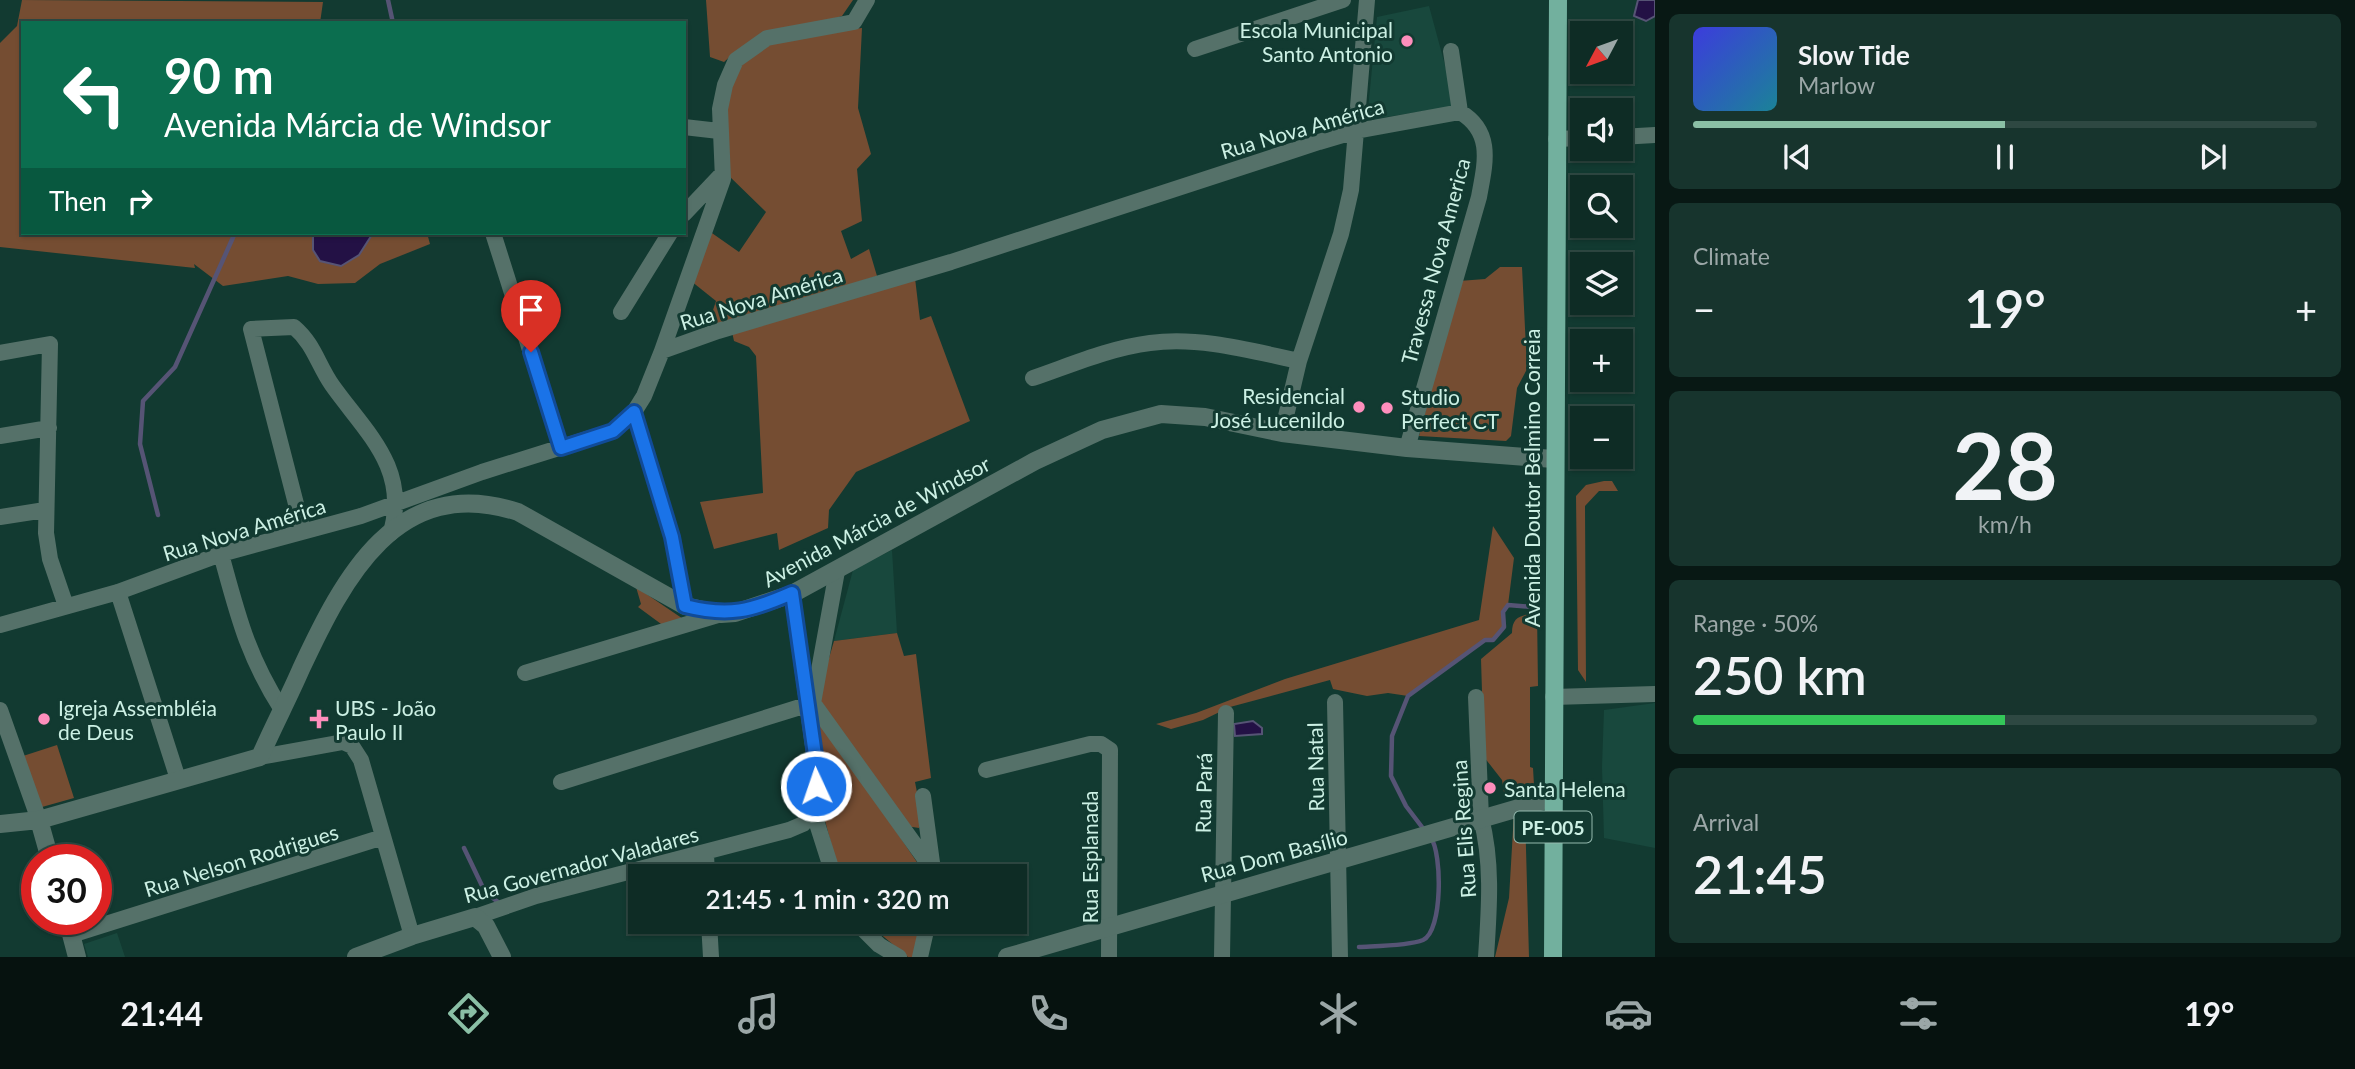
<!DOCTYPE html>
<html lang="en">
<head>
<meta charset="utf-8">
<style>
	:root { --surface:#0e2c25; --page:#17342d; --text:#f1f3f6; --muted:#9ba7a7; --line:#2e4842; --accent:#8abfa5 }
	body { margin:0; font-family:Lato,sans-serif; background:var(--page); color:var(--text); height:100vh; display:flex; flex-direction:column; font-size:26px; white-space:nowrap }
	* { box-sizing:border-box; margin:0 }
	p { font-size:23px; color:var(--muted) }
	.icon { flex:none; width:38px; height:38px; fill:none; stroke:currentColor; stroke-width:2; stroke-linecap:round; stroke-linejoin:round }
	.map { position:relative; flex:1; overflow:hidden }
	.drawer { display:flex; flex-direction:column; gap:14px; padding:14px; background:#081814; width:700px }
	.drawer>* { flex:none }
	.banner { position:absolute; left:21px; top:21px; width:665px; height:214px; border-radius:0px; box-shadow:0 2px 5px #0004,0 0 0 2px var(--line); background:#0b6e4f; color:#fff; overflow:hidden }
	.needle { width:46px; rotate:229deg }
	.controls { position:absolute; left:1570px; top:21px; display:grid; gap:14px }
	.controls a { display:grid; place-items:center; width:63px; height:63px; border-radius:0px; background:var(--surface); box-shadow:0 2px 5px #0004,0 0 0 2px var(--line); font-size:35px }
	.speed { position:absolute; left:21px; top:844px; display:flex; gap:14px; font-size:35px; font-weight:700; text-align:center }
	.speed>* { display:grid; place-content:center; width:91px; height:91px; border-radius:50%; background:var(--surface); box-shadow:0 2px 5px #0004,0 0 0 2px var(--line); line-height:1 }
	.speed .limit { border:10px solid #d22; background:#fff; color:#111 }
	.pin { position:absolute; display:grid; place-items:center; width:60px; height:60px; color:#fff; margin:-72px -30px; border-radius:50% 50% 50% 0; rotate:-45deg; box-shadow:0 0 7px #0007 }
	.pin .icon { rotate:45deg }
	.me { position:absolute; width:77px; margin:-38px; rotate:357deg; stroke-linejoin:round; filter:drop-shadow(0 0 5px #0008) }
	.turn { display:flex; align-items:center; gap:24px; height:147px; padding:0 28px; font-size:32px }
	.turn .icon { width:91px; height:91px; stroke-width:2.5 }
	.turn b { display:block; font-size:49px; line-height:60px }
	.then { display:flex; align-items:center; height:66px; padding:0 28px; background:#0003; gap:14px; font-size:26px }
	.big { font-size:52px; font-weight:600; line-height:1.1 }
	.drawer .widget { flex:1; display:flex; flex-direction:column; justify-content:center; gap:10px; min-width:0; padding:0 24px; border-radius:10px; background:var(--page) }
	.drawer .dial { align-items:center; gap:0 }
	.dial b { font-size:91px; line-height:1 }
	.song { display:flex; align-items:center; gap:21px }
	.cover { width:84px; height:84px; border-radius:10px; background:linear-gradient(135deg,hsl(240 70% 55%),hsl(190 70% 35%)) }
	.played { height:7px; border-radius:4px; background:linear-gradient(90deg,var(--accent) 50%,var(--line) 50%) }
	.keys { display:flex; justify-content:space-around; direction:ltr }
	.heat { display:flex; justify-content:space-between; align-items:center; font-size:38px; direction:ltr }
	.charge { height:10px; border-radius:5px; background:linear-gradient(90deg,#34c759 50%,var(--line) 0) }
	.trip { position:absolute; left:628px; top:864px; width:399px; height:70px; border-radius:0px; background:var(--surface); box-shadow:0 2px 5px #0004,0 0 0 2px var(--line); font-weight:600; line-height:70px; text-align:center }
	.tabs { display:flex; height:112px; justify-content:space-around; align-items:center; background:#06120f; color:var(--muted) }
	.tabs .icon { width:49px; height:49px }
	.tabs .active { color:var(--accent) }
	.tabs b { font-size:32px; color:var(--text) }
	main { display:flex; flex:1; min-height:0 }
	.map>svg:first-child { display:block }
	.built { fill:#18483d }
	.green { fill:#754d32 }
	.water { fill:#231145; stroke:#565475; stroke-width:2 }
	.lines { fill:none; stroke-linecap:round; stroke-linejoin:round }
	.stream { stroke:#565475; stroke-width:4.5 }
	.minor { stroke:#557169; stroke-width:16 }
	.tertiary { stroke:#557169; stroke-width:18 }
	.primary { stroke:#72b09e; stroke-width:18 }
	.route-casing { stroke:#114b97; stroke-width:18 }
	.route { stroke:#1a73e8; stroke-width:12 }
	.poi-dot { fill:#fe8ebc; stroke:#123a31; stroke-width:2.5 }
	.labels { text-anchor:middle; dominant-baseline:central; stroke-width:6; stroke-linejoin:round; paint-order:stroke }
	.shield { fill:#123a31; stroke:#94b9ae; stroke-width:2 }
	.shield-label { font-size:19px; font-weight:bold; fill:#ccf0e4 }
	.poi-label { font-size:21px; fill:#ccf0e4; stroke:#123a31; text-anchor:start }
	.street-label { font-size:21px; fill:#ccf0e4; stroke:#123a31 }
</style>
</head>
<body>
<main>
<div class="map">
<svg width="1655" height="957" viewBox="0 0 1655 957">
	<rect width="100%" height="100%" fill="#123a31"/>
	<!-- built -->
	<path class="built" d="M 1429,6 L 1456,106 L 1367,120 L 1377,17 Z
		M 892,550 L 897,633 L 834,641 L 853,570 Z
		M 1655,703 L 1655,848 L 1604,838 L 1602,767 L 1604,710 Z
		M 117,933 L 125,957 L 88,957 L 84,944 Z"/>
	<!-- green -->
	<path class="green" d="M 22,0 L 323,2 L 320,23 L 23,23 L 23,233 L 427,233 L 430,244 L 380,264 L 355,283 L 318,284 L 288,276 L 223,286 L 194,264 L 195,268 L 0,247 L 0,43 L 17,26 Z
		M 706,0 L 853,0 L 842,16 L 734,53 L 724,62 L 710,57 Z
		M 862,28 L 858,108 L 871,154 L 857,169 L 862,221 L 841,231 L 851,259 L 869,249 L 877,276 L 717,327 L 712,313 L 716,301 L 691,281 L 709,231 L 739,252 L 766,212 L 727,174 C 726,140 717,66 755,47 C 774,37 838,31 862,28 Z
		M 1500,267 L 1522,267 L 1527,369 L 1517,388 L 1511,436 L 1506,441 L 1419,436 L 1459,281 L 1485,279 Z
		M 915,278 L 920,320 L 931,316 L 970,421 L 856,472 L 829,510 L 828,528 L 779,550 L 777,533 L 714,549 L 700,502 L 763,493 L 756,356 L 749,347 L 734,341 L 732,332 Z
		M 1604,481 L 1612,481 L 1618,491 L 1599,491 L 1585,506 L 1586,682 L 1578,670 L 1576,496 L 1586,485 Z
		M 1493,526 L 1514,558 L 1508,605 L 1503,612 L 1504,627 L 1493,640 L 1485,640 L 1408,696 L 1388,693 L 1367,696 L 1333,689 L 1330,680 L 1230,707 L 1203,720 L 1171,729 L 1156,724 L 1196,713 L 1285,679 L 1479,620 Z
		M 636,587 L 692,625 L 672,632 L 638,607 L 641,604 Z
		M 1537,612 L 1538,686 L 1530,687 L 1530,767 L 1533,768 L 1534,785 L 1525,794 L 1505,799 L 1502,780 L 1484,757 L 1481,659 L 1512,633 C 1512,615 1522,616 1537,612 Z
		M 897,633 L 904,656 L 916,654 L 931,778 L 915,782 L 921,813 L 919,828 L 906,826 L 817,699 L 834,641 Z
		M 814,719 L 839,747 L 927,877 L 840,877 L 820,802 Z
		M 57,745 L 74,798 L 42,807 L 23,756 Z
		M 1514,813 L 1525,813 L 1529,957 L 1495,957 L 1509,898 Z
		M 866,922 L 923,922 L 917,957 L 908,957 Z"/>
	<!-- water -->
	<path class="water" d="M 1638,0 L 1655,0 L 1655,16 L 1646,21 L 1634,16 Z
		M 313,233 L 373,233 L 359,255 L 341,266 L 320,261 L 313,250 Z
		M 1253,721 L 1262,728 L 1262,734 L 1235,736 L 1234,724 Z"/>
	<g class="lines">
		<!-- stream -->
		<path class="stream" d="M 388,0 L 393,23
			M 158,515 L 140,444 L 143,401 L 175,367 L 235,233
			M 1425,831 L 1406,806 L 1391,776 L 1392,736 L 1408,696 L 1485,640 L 1493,640 L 1504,627 L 1503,612 L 1508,605 L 1532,607
			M 464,848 L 485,892 L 498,902
			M 1359,947 C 1376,946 1408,946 1423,940 C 1443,931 1442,853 1431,838"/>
		<!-- minor -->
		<path class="minor" d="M 1195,49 L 1343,0
			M 684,127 L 719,131
			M 1620,137 L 1655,135
			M 1556,139 L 1582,138
			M 684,214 L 721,175
			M 493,233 L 561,448
			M 621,312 L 670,233
			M 662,351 L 723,179 L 720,109 L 725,85 L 736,60 L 767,38 L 854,22 L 867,0
			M 0,353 L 50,344 L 46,533 L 50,559 L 66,606
			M 1033,378 C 1071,365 1110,348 1150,343 C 1199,336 1252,351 1299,361
			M 634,412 L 672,537 L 685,606
			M 1282,433 L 1299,361 L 1341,234 L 1351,190 L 1367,0
			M 0,436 L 49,428
			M 1407,448 L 1479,197 C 1485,164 1494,132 1460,112 L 1451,51
			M 0,517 L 45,510
			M 303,531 L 251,329 L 294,327 C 314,344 318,365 332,385 C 366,433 409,467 391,533
			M 221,554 C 238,616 247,655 282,710
			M 837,571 L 813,703 L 933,870
			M 118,592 L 178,779
			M 792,594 L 817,775 L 813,811 L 834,877
			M 0,625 L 118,592 L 221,554 L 361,516 L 482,472 L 613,431 L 634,412 L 644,396 L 662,351 L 718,331 L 951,262 L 1319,142 L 1356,131 L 1460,112
			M 525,673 L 721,614
			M 1476,697 L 1481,818 C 1493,863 1489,911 1486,957
			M 1553,697 L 1655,694
			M 1335,702 L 1340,957
			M 0,710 L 39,820
			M 260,757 L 343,742 L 352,746 L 361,760 L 412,936
			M 986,770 L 1090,744 L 1101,744 L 1110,750 L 1109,957
			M 561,782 L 813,703
			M 923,796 L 933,870
			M 706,853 L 707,877
			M 475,917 L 536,896 L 789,830 L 803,824 L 813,811
			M 709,922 L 711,957
			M 856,922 L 879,945 L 899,957
			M 71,935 L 383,837
			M 920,957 L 928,922
			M 1222,957 L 1226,713"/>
		<!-- tertiary -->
		<path class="tertiary" d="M 39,820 L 50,859
			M 0,824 L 39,820 L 260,757 C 273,727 288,699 301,669 C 343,579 397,472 518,512 L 685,606 L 721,614 L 735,613 L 792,594 L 1035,461 L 1102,430 L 1161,414 L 1205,417 L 1282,433 L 1407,448 L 1553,459
			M 67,919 L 77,957
			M 356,957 L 412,936 L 475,917 L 486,926 L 502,957
			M 1007,957 L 1553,798"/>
		<!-- primary -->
		<path class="primary" d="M 1553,957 L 1558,0"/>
	</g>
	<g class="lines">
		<defs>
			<path id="route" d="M 531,352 L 561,448 L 613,431 L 634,412 L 672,537 L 685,606 C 729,617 751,611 792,593 L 816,762 L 816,786"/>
		</defs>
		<!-- route casing -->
		<use href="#route" class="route-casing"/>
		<!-- route -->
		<use href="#route" class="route"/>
	</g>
	<!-- markers -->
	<g class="poi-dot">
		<circle cx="1407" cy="41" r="7"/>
		<circle cx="1359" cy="407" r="7"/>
		<circle cx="1387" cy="408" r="7"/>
		<circle cx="44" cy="719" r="7"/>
		<path d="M315.5 708.5h7v7h7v7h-7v7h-7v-7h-7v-7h7z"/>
		<circle cx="1490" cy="788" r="7"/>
	</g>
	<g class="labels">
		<!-- shield labels -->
		<rect class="shield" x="1514.5" y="811.5" width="77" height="31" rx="5"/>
		<g class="shield-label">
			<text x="1553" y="827">PE-005</text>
		</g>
		<!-- poi labels -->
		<g class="poi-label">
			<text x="1393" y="29" text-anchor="end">Escola Municipal<tspan x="1393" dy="24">Santo Antonio</tspan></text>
			<text x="1345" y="395" text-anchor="end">Residencial<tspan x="1345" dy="24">José Lucenildo</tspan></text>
			<text x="1401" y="396">Studio<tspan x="1401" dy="24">Perfect CT</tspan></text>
			<text x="58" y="707">Igreja Assembléia<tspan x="58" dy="24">de Deus</tspan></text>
			<text x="335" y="707">UBS - João<tspan x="335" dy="24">Paulo II</tspan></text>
			<text x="1504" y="788">Santa Helena</text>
		</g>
		<!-- street labels -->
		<g class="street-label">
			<text transform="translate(1302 128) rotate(-16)">Rua Nova América</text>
			<text transform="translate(1435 261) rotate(-75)">Travessa Nova America</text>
			<text transform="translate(761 298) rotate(-17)">Rua Nova América</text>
			<text transform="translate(1531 478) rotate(-90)">Avenida Doutor Belmino Correia</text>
			<text transform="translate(876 521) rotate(-28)">Avenida Márcia de Windsor</text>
			<text transform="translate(244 529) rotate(-17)">Rua Nova América</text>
			<text transform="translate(1315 767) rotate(-91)">Rua Natal</text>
			<text transform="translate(1203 793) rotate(-89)">Rua Pará</text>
			<text transform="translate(1463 829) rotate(-94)">Rua Elis Regina</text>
			<text transform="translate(1274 855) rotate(-15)">Rua Dom Basílio</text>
			<text transform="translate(1089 857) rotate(-90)">Rua Esplanada</text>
			<text transform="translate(241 860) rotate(-17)">Rua Nelson Rodrigues</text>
			<text transform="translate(581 864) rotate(-15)">Rua Governador Valadares</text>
		</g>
	</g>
</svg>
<div class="controls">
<a><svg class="needle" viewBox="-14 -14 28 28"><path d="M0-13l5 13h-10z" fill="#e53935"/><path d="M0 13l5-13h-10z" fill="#9ba7a7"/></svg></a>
<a><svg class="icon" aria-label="sound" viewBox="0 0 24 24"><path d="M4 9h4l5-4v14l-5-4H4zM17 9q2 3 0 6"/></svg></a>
<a><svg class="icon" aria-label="search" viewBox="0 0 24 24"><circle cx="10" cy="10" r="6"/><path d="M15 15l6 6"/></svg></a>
<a><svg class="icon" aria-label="layers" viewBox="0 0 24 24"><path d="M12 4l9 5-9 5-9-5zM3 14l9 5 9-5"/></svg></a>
<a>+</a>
<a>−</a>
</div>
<div class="speed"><div class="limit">30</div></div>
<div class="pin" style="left:531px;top:352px;background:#d93025"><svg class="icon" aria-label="arrive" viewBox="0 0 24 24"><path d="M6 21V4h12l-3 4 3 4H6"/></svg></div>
<svg class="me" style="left:816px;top:786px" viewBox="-20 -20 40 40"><circle r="17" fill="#1a73e8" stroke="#fff" stroke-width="3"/><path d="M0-11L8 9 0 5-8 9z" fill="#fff"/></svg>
<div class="trip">21:45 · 1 min · 320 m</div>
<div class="banner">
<div class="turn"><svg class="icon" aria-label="left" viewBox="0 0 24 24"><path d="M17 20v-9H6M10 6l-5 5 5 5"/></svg><div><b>90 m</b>Avenida Márcia de Windsor</div></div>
<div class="then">Then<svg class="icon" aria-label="right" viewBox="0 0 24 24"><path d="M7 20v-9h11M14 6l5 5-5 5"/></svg></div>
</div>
</div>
<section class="drawer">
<div class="widget">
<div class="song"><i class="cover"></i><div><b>Slow Tide</b><p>Marlow</p></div></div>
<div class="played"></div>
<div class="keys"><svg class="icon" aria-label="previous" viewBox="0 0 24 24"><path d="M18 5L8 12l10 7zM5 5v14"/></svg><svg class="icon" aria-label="pause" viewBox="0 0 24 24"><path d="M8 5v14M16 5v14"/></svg><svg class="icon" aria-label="next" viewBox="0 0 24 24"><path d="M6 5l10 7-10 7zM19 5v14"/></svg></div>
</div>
<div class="widget"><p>Climate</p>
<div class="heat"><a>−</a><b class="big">19°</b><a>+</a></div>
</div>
<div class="widget dial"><b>28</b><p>km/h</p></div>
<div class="widget"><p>Range · 50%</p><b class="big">250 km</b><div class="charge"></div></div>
<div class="widget"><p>Arrival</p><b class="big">21:45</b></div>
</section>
</main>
<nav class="tabs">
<b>21:44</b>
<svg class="icon active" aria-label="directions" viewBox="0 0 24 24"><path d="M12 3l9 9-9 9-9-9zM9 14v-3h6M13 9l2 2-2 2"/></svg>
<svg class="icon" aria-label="music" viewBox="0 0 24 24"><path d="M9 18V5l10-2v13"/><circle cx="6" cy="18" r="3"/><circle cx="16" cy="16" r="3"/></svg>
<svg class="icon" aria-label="phone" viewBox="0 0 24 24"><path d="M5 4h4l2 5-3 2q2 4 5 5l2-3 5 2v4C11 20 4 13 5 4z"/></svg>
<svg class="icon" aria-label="climate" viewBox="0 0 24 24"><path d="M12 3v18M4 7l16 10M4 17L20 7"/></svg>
<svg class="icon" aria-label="car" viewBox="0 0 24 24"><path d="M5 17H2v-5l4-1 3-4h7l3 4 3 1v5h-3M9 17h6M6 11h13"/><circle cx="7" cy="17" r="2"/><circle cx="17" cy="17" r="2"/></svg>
<svg class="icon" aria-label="filters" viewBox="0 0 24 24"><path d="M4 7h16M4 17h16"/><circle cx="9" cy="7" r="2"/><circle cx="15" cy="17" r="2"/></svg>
<b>19°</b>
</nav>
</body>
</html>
